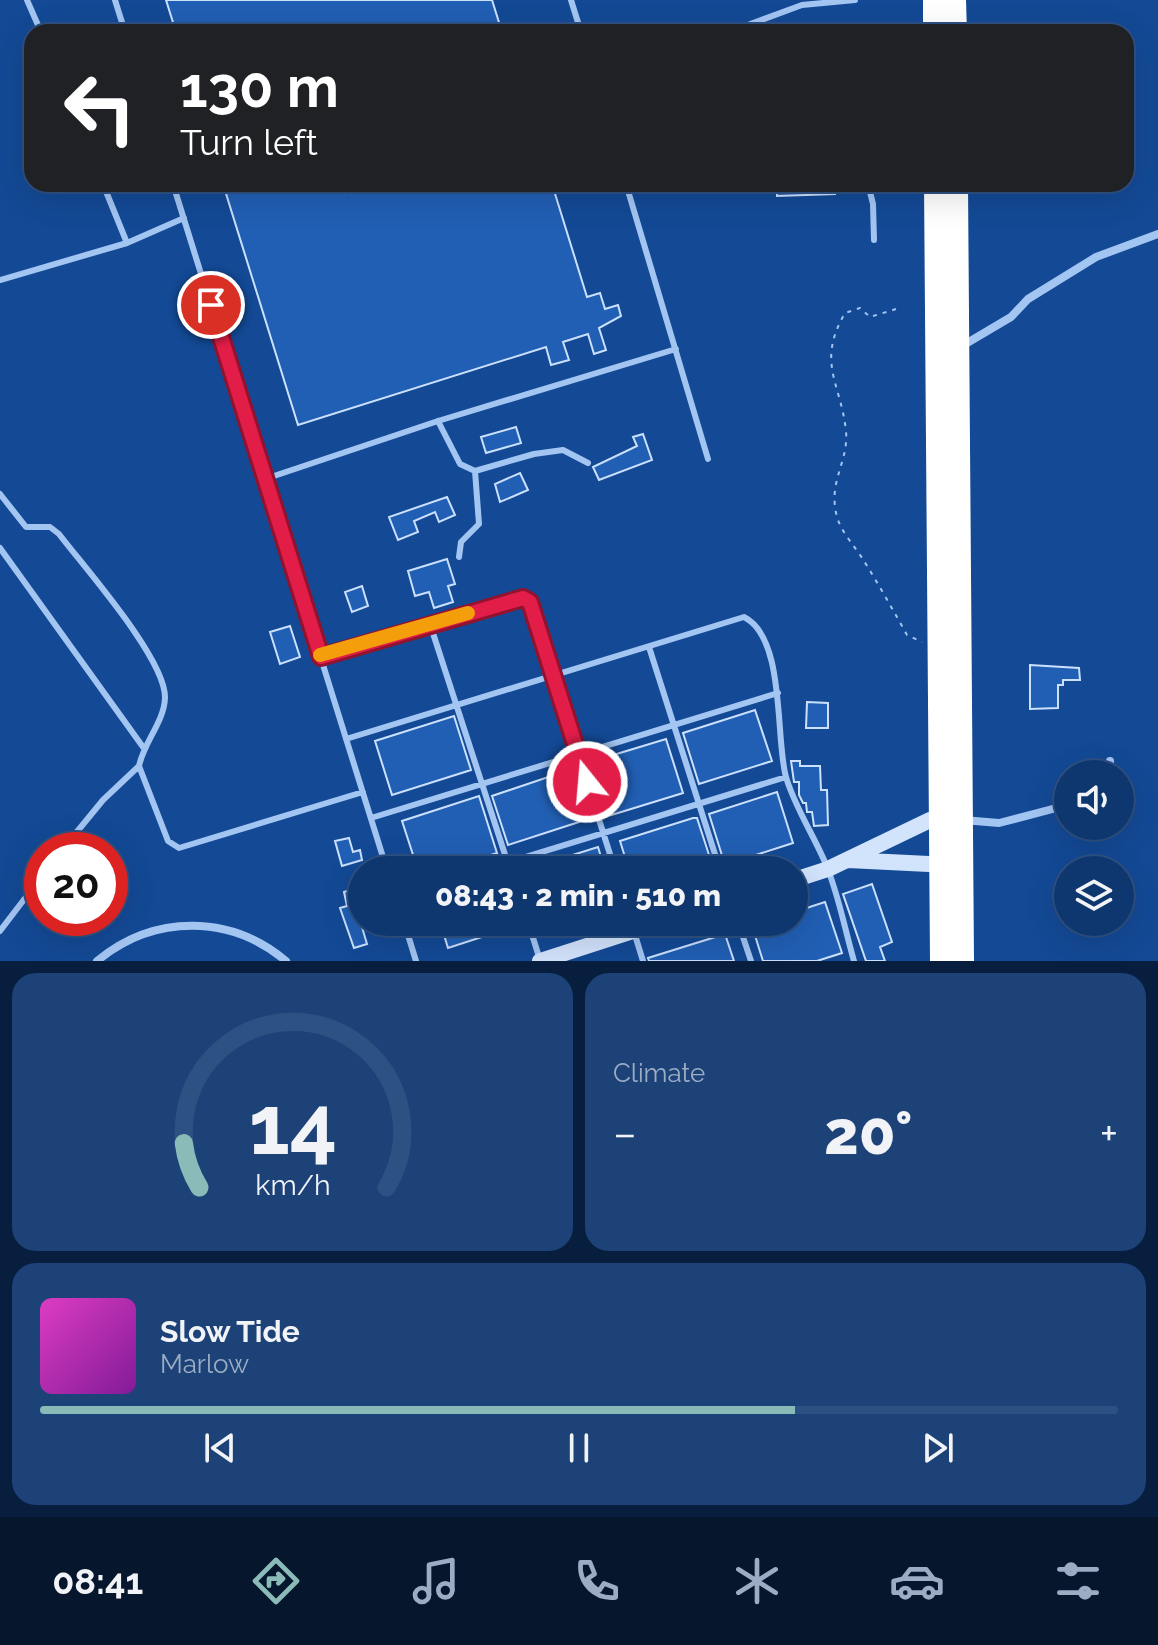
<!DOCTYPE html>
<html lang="en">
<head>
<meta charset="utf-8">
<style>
	:root { --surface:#0e3770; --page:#1c4278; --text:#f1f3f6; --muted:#9bacc3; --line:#2e5183; --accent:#8bbbb9 }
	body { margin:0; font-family:Raleway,sans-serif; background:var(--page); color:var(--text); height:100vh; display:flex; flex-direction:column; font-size:30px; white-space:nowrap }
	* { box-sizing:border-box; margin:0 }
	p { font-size:26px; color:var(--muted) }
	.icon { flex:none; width:44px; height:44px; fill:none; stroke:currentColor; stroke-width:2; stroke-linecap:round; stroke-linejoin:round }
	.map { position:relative; height:961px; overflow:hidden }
	.drawer { display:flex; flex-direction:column; gap:12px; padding:12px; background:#081e3e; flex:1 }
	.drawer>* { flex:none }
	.top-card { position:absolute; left:24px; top:24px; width:1110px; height:168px; border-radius:24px; box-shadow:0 8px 32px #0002,0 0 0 2px var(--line); background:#202124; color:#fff; overflow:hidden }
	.buttons { position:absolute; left:1054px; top:760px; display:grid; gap:16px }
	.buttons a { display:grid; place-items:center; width:80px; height:80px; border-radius:50%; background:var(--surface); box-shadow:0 8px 32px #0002,0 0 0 2px var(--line); font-size:40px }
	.speed { position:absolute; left:24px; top:832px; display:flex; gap:16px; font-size:40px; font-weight:700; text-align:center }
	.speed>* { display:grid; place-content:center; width:104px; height:104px; border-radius:50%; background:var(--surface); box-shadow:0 8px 32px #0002,0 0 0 2px var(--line); line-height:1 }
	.speed .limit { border:12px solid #d22; background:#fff; color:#111 }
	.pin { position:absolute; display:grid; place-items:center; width:68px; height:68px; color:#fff; margin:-34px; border:4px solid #fff; border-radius:50%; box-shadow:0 2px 8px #0007 }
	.me { position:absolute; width:88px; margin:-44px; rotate:343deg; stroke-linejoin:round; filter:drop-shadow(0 0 6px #0008) }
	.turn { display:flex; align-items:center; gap:28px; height:168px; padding:0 24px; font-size:36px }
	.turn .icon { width:104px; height:104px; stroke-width:2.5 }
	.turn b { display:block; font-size:56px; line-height:68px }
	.big { font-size:60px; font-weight:800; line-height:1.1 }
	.drawer .card { flex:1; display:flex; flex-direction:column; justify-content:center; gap:12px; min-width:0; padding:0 28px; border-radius:24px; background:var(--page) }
	.drawer .dial { align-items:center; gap:0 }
	.dial svg { height:208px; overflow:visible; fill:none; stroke:var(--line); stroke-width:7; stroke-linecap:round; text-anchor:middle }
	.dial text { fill:var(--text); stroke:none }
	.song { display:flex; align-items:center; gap:24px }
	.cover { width:96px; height:96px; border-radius:12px; background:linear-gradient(135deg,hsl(310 70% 55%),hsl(290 70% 35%)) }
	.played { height:8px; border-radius:4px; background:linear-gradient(90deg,var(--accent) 70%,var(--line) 70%) }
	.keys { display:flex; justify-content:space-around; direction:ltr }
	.heat { display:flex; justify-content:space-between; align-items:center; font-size:44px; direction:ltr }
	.drawer .tiles { flex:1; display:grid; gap:12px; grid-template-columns:1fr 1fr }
	.card:last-child { grid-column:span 2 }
	.trip { position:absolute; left:348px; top:856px; width:460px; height:80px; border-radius:40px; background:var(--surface); box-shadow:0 8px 32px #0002,0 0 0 2px var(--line); font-weight:800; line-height:80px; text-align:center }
	.tab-bar { display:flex; height:128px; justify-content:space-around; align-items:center; background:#06162d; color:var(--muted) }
	.tab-bar .icon { width:56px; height:56px }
	.tab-bar .current { color:var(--accent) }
	.tab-bar b { font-size:36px; color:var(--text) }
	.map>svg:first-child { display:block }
	.building { fill:#215fb4; stroke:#cbe0fd; stroke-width:2 }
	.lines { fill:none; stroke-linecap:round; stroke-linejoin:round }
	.path { stroke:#a3c5f2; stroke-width:2; stroke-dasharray:4 6; stroke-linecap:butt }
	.lane { stroke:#a3c5f2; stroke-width:6 }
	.street { stroke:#a3c5f2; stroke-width:8 }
	.secondary { stroke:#d2e3fc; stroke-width:16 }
	.highway { stroke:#fff; stroke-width:22 }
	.route-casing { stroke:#92132f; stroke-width:20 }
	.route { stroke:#e11d48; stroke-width:14 }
	.slow { stroke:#f59e0b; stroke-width:14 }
</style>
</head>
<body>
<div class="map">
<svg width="1158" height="961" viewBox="0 0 1158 961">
	<rect width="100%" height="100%" fill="#134995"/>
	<!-- building -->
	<path class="building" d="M 166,0 L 492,0 L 502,32 L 176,32 Z
		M 223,184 L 349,184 L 352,193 L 381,184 L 552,184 L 587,297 L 600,293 L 605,309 L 618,305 L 621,316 L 599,328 L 606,350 L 594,354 L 588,334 L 563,342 L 569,360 L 551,365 L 546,347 L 298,425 Z
		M 777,184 L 835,184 L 835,194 L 777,196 Z
		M 516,427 L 521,443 L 486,453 L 481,437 Z
		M 643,434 L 652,460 L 599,480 L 593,467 L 637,446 L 633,437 Z
		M 520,473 L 528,490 L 500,502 L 495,484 Z
		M 447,497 L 455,515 L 439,522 L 435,512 L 414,521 L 418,532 L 398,540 L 389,517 Z
		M 447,559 L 455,584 L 448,586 L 453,602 L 434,608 L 429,592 L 415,596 L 408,571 Z
		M 362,586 L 368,606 L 352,612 L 345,592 Z
		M 290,626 L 300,657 L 280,664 L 270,632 Z
		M 1030,665 L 1079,668 L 1080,680 L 1063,680 L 1063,685 L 1058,685 L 1058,708 L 1030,709 Z
		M 807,702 L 828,703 L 828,728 L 806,728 Z
		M 755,710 L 772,761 L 699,784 L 683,733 Z
		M 454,716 L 471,770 L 392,795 L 375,741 Z
		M 666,739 L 683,793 L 605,817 L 587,763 Z
		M 791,761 L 800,761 L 800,766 L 820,766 L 821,790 L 827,790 L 828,825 L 814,826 L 812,812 L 807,812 L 806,803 L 803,803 L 799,795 L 799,782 L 794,782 Z
		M 566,771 L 582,821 L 508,845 L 492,796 Z
		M 777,792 L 793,843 L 725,865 L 709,814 Z
		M 479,796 L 497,853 L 445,870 L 418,870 L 402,821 Z
		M 693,818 L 697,818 L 713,867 L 704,870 L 629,870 L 620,841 Z
		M 349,838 L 353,852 L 360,850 L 362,860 L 342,866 L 335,841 Z
		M 598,847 L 605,870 L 531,870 L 531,868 Z
		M 872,884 L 892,942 L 880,947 L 885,961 L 866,961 L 843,894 Z
		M 351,890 L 367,944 L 354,948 L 340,908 L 347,906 L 344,892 Z
		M 825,902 L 842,953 L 817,961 L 763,961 L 752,926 L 765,922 L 794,922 L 794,912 Z
		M 440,922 L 522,922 L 522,924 L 448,948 Z
		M 725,934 L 734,961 L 649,961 L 648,958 Z"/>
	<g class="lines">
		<!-- path -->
		<path class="path" d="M 896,309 L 870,317 L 860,308 L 845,313 C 816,363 841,383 846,431 C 849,463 826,483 838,520 C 843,534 856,548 864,561 C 879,585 893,610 907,635 L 922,642"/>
		<!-- lane -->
		<path class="lane" d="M 27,0 L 41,32
			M 115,0 L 125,32
			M 571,0 L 581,32
			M 696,32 L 716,32
			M 729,32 L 802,5 L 855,0
			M 103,184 L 127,243 L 184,218
			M 173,184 L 387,870
			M 626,184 L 708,459
			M 868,184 L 873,204 L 874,240
			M 0,280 L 127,243
			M 438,421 L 460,464 L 475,471 L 534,454 L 563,450 L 588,463
			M 265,479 L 438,421 L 676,349
			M 0,494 L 26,527 L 50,527 L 59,534 C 84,567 166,659 165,698 C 164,722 144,742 139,766
			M 0,548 L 143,747
			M 459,557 L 461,542 L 479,524 L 475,471
			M 430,624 L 510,870
			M 649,647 L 720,870
			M 321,657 L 510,600 L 523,598 L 530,602 L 615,870
			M 346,739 L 744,617 C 786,638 775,738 786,777 C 795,808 815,837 827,867 C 839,897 845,930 854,961
			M 371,818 L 778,693
			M 62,850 L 103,800 L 139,766 L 168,841 L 179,848 L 363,792
			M 483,870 L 786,777
			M 404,922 L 416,961
			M 528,922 L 540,960
			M 631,922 L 643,961
			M 738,922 L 751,961
			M 0,931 L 42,876"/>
		<!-- street -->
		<path class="street" d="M 962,346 L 1011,317 L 1028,299 L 1096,257 L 1158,234
			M 1110,761 L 1110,774
			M 963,820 L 999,823 L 1064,806 L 1068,800
			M 97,961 C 154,914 230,914 286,961"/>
		<!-- secondary -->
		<path class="secondary" d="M 848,860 L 949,865
			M 794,880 L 828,869 L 930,820 L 947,819
			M 540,961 L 661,922"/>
		<!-- highway -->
		<path class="highway" d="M 934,0 L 934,32
			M 955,0 L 956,32
			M 935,184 L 941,961
			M 957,184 L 963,961"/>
	</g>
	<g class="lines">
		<defs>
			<path id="route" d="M 211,305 L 321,657 L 523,598 L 530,602 L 587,782"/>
		</defs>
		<!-- route casing -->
		<use href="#route" class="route-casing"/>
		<!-- route -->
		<use href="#route" class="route"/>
		<!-- slow -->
		<path class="slow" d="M 320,655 L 468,613"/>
	</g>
</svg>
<div class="buttons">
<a><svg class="icon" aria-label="sound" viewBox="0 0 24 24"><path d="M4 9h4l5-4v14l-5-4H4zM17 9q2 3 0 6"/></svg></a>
<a><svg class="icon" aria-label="layers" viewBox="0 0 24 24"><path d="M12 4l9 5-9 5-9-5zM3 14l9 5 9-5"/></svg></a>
</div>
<div class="speed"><div class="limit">20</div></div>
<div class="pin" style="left:211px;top:305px;background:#d93025"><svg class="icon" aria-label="arrive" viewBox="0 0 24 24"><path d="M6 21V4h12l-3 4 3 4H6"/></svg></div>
<svg class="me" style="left:587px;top:782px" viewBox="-20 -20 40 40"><circle r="17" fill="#e11d48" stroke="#fff" stroke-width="3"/><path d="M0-11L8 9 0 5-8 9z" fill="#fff"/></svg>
<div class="trip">08:43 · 2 min · 510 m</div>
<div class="top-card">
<div class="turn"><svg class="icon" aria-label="left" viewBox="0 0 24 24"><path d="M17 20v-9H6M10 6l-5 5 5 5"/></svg><div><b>130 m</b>Turn left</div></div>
</div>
</div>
<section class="drawer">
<div class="tiles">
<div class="card dial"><svg viewBox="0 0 100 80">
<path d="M14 69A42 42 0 1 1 86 69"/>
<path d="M14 69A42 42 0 0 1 8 52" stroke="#8bbbb9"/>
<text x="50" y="56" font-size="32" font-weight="700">14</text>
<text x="50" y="72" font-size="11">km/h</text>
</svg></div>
<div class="card"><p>Climate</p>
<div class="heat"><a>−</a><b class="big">20°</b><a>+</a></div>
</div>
<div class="card">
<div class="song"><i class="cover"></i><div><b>Slow Tide</b><p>Marlow</p></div></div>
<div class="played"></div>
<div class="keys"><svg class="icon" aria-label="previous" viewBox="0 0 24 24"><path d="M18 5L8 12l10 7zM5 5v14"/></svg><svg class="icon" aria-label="pause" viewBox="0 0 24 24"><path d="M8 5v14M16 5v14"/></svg><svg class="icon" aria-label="next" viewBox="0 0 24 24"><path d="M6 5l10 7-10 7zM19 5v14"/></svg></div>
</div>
</div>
</section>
<nav class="tab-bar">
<b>08:41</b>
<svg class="icon current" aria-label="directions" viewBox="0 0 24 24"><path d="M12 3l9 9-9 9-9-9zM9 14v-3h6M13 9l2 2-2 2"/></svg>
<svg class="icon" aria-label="music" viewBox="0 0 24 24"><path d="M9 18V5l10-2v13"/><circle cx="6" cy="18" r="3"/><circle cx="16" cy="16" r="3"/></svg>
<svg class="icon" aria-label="phone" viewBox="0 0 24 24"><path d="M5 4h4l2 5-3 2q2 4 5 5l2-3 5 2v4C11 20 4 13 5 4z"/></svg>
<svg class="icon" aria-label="climate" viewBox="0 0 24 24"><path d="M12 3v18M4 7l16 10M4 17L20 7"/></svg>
<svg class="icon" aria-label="car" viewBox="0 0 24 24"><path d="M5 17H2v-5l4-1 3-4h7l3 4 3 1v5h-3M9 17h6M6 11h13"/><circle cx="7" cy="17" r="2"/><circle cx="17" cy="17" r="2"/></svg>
<svg class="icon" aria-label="filters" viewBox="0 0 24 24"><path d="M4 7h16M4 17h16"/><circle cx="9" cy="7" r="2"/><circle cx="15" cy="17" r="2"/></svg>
</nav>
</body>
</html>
